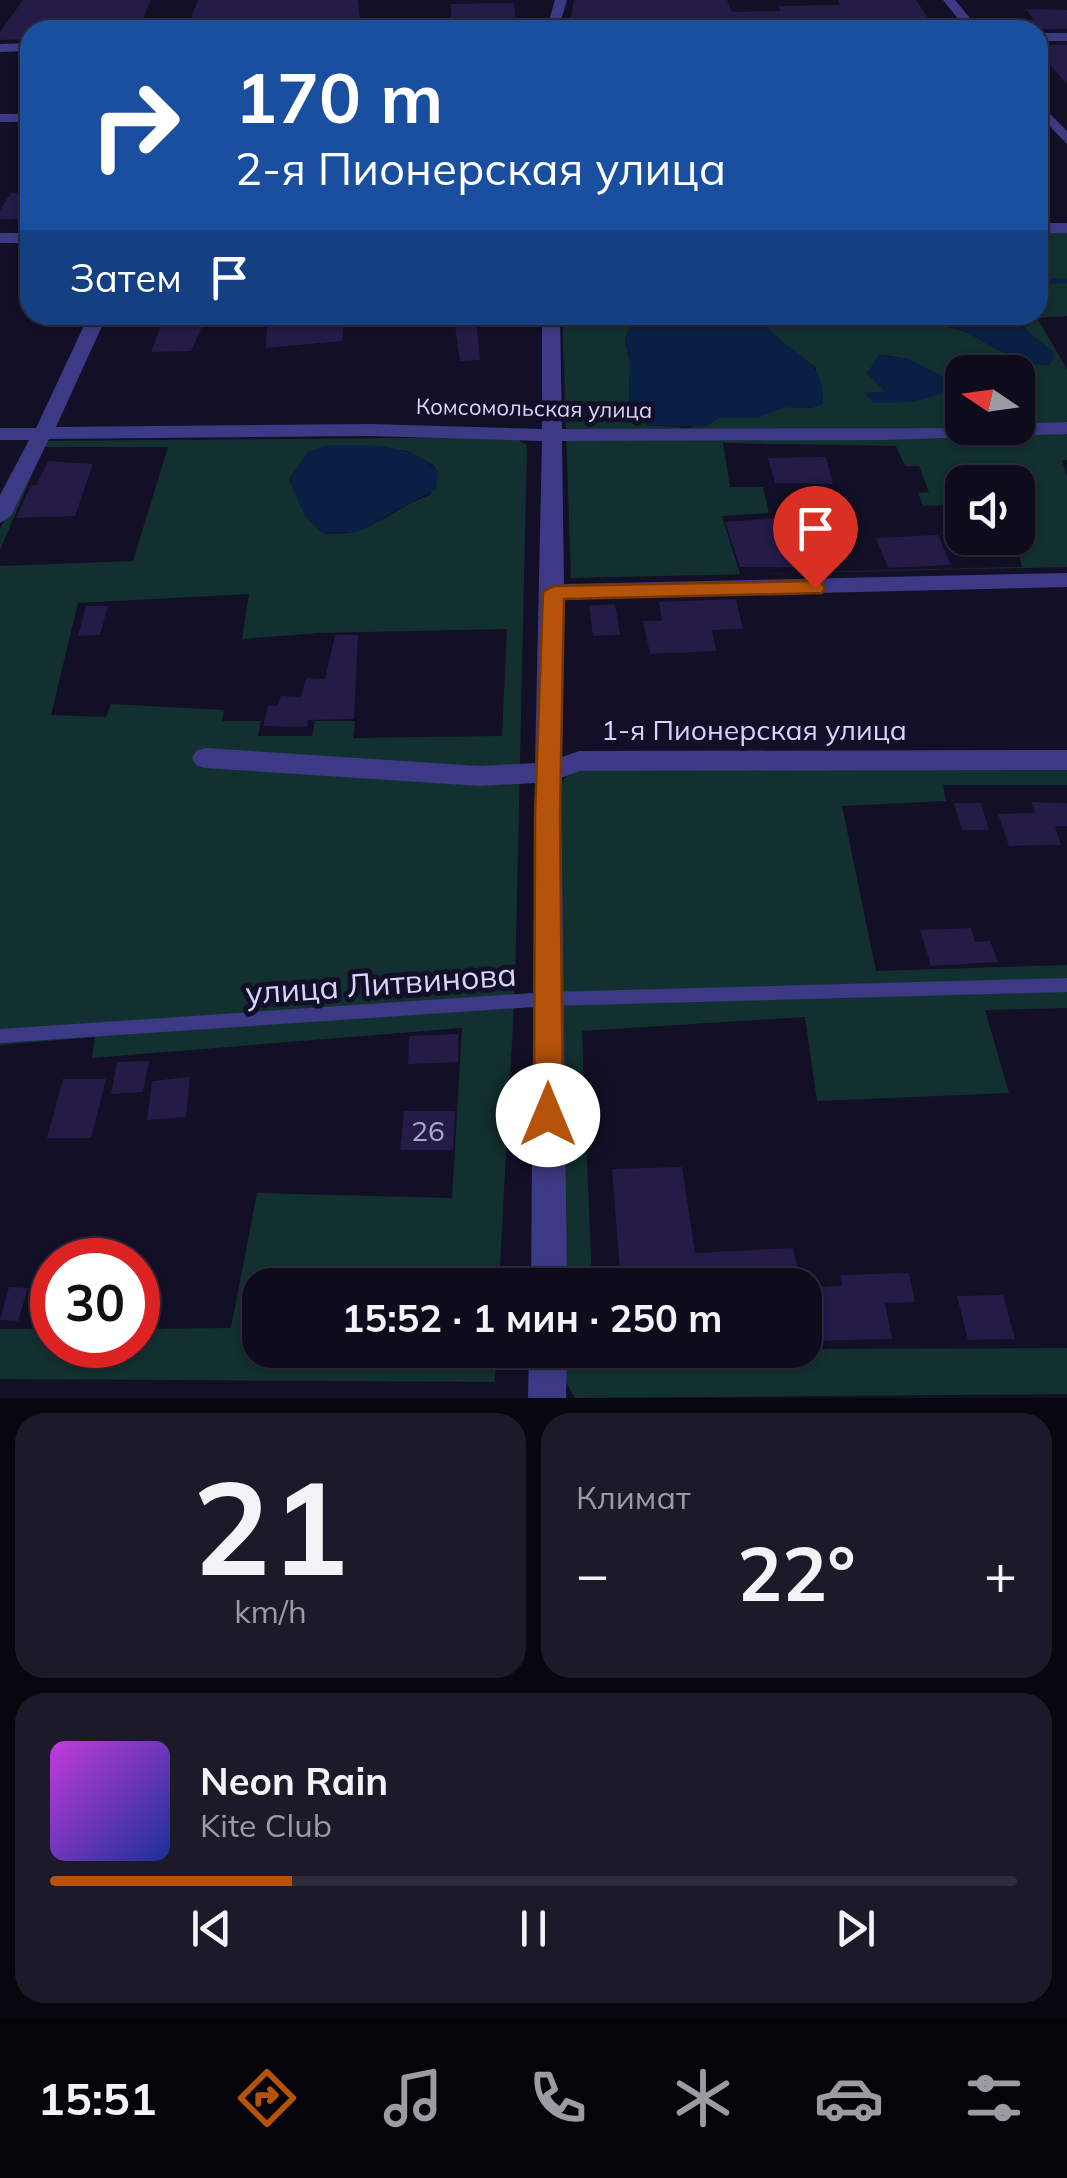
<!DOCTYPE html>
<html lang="ru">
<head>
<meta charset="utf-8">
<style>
	:root { --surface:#0e0b1c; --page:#1c1929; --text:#f1f3f6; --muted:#9b9ba3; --line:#2e2b3b; --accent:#b45309 }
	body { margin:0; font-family:Mulish,sans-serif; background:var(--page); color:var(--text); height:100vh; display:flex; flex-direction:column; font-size:38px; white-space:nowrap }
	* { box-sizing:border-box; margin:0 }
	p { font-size:32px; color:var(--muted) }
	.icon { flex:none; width:55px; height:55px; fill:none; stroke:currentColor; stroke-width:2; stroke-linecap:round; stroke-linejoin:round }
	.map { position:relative; height:1398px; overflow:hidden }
	.details { display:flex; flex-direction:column; gap:15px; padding:15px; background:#08060f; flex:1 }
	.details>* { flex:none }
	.top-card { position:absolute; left:20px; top:20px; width:1028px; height:305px; border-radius:30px; box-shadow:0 2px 8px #0004,0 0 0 2px var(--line); background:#1a4fa0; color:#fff; overflow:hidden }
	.needle { width:65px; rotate:283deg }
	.fabs { position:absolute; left:945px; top:355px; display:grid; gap:20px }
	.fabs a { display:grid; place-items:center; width:90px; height:90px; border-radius:20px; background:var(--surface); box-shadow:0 2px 8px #0004,0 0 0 2px var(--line); font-size:50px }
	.speed { position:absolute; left:30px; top:1238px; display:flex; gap:20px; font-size:50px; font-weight:700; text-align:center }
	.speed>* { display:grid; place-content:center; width:130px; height:130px; border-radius:50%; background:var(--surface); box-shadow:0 2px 8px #0004,0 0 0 2px var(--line); line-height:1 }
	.speed .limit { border:15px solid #d22; background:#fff; color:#111 }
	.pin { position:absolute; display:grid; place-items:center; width:85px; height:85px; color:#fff; margin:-102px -42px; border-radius:50% 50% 50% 0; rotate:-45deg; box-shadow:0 0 10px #0007 }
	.pin .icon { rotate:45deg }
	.me { position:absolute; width:110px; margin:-55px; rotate:0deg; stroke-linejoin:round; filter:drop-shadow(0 0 8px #0008) }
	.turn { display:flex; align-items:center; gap:35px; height:210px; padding:0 50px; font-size:45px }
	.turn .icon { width:130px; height:130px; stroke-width:2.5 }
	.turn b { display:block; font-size:70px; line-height:85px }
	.then { display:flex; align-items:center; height:95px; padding:0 50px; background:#0003; gap:20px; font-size:38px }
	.big { font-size:75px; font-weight:700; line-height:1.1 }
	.details .tile { flex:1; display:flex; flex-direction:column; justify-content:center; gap:15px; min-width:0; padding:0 35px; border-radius:30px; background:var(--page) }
	.details .dial { align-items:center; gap:0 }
	.dial b { font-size:130px; line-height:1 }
	.song { display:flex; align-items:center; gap:30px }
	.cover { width:120px; height:120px; border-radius:15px; background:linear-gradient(135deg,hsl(290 70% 55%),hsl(230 70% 35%)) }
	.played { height:10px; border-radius:5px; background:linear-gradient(90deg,var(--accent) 25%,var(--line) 25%) }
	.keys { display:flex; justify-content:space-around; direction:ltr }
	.heat { display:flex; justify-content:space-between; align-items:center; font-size:55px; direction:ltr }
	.details .tiles { flex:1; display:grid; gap:15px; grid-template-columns:1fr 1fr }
	.tile:last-child { grid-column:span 2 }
	.trip { position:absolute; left:242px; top:1268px; width:580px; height:100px; border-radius:30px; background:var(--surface); box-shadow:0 2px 8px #0004,0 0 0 2px var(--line); font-weight:700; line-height:100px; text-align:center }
	.tabs { display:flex; height:160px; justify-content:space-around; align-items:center; background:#06040b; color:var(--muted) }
	.tabs .icon { width:70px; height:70px }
	.tabs .on { color:var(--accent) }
	.tabs b { font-size:45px; color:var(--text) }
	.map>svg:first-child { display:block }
	.green { fill:#12302f; fill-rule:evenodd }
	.water { fill:#0a1f44 }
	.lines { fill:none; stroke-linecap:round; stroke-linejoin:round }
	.stream { stroke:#0a1f44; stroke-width:5 }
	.building { fill:#241b47 }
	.service { fill:#3d3a85; fill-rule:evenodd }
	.minor { fill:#3d3a85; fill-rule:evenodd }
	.route { fill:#b45309; stroke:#753606; stroke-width:2.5 }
	.labels { text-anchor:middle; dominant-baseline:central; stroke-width:10; stroke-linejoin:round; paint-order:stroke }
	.far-street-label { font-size:22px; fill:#d9d4ff; stroke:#130f26 }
	.street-label { font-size:28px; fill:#d9d4ff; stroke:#130f26 }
	.near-number-label { font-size:28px; fill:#aca6d1 }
	.near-street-label { font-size:32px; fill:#d9d4ff; stroke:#130f26 }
</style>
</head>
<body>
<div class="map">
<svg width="1067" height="1398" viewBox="0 0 1067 1398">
	<rect width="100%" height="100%" fill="#130f26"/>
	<!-- green -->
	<path class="green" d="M 1038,232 L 1067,232 L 1067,316 L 1037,318 L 1067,369 L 1067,460 L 1062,461 L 1067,476 L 1067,567 L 571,578 L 562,315 L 636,315 L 625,339 L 630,365 L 629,401 L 646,425 L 689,428 L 718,418 L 757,418 L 783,407 L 812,408 L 816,368 L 772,334 L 761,320 L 725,315 L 902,315 L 966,332 L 1026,365 L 1053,352 L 1024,329 L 1038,315 ZM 884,355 L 908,359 L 955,384 L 874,402 L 865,393 L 886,392 L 867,373 ZM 962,372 L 1018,372 L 1018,428 L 962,428 ZM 723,443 L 896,446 L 905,466 L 919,466 L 929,492 L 918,493 L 923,506 L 948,505 L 954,520 L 962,520 L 962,482 L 1018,482 L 1015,538 L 1022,567 L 740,574 L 722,516 L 769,513 L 763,487 L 730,487 Z
		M 513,437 L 527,445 L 515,986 L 499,1285 L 260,1285 L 260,1350 L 496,1350 L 495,1382 L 0,1379 L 0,1329 L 52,1329 L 52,1345 L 138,1345 L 138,1329 L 231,1328 L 257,1193 L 452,1198 L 462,1028 L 92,1058 L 95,1037 L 0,1045 L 0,566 L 133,561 L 168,447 L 44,447 L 0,550 L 0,529 L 42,441 ZM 338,445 L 408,451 L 432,464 L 438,472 L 430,495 C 392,508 366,540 323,533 L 305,516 L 289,478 L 298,468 ZM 249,594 L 242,639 L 320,633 L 507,629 L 502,736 L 353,738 L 355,721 L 315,721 L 312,736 L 258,736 L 261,721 L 222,721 L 224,710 L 111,704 L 106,717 L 51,715 L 78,603 Z
		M 584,769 L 1067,769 L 1067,785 L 943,785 L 946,801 L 842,806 L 876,971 L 1067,965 L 1067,1008 L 985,1010 L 1009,1093 L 817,1101 L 805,1017 L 582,1031 L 592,1285 L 565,1285 L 558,787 L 567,776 Z
		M 1067,1348 L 1067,1394 L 575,1398 L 566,1382 L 566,1350 Z"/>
	<!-- water -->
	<path class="water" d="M 636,315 L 725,315 L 761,319 C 785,355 826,354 823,404 L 812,408 L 783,407 L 757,418 L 719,418 L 705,427 L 646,425 L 629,401 L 630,365 L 625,338 Z
		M 902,315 L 1034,315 L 1025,329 L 1053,352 L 1054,359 L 1049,365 L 1026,365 L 966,332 Z
		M 879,355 L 908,359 L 956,384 L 957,389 L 913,402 L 874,403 L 865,393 L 885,392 L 867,373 Z
		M 329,445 C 364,445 414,442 438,472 L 436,489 L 357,532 L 323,533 L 305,516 L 289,478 L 309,451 Z"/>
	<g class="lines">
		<!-- stream -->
		<path class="stream" d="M 1038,281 L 1067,281
			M 756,319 L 765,315"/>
	</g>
	<!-- building -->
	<path class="building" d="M 23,0 L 151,0 L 139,28 L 30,30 L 30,39 L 0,40 L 0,32 Z
		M 198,0 L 358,0 L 360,21 L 353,21 L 352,27 L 307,30 L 238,30 L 240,21 L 190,21 Z
		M 574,0 L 727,0 L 732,12 L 781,11 L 778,6 L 840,5 L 838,0 L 916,0 L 936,30 L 569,30 Z
		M 514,3 L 517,30 L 451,30 L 451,4 Z
		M 1026,9 L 1067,10 L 1067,29 L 1018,30 L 1009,21 L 1034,20 Z
		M 1038,45 L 1067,45 L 1067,84 L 1038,52 Z
		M 11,193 L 30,193 L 30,213 L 24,213 L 20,219 L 0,219 L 0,210 Z
		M 476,318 L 480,360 L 460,361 L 454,319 Z
		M 312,319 L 344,320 L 342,341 L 266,348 L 267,321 Z
		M 204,322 L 191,351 L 151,352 L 162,323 Z
		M 826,457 L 833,484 L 775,483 L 768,458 Z
		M 48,461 L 93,464 L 75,516 L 16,518 L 31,485 L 36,485 Z
		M 826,514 L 841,567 L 740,567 L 725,522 Z
		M 938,535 L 951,565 L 888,568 L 876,538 Z
		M 736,599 L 743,629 L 712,630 L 716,651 L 650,654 L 643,621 L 662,621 L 659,602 Z
		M 615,604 L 620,635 L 593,636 L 589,606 Z
		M 86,606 L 108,606 L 100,635 L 78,636 Z
		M 335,635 L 358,635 L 354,719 L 308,720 L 307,727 L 263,726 L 268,706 L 278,706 L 281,696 L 301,697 L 306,678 L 325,679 Z
		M 1031,802 L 1067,803 L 1067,826 L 1055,826 L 1061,845 L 1009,846 L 998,814 L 1035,813 Z
		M 954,803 L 981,803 L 989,830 L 962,830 Z
		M 971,928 L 975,942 L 990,941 L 998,962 L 931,966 L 920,930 Z
		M 458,1034 L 458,1062 L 408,1064 L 409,1036 Z
		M 149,1061 L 143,1092 L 111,1094 L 117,1062 Z
		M 190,1077 L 186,1117 L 147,1120 L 152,1081 Z
		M 63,1079 L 106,1079 L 91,1138 L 47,1138 Z
		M 404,1111 L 455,1111 L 453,1150 L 400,1150 Z
		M 682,1167 L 695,1253 L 793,1248 L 801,1285 L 621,1285 L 612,1169 Z
		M 909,1273 L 915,1302 L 885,1303 L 892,1339 L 805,1341 L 805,1287 L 842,1286 L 840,1275 Z
		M 9,1287 L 28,1288 L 18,1321 L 0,1320 Z
		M 1003,1295 L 1015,1339 L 968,1340 L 957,1296 Z"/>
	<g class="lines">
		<!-- service -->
		<path class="service" d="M 1067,978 L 1067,992 L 548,1006 L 0,1043 L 0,1029 L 548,992 Z"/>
		<!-- minor -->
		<path class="minor" d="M 555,0 L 567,0 L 558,30 L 546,30 Z
			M 943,0 L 955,0 L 980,30 L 967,30 Z
			M 1038,33 L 1067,33 L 1067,41 L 1038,41 Z
			M 30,43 L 30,51 L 0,52 L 0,44 Z
			M 1038,102 L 1067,131 L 1067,144 L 1038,114 Z
			M 0,114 L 30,114 L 30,122 L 0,122 Z
			M 1038,223 L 1067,223 L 1067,233 L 1038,233 Z
			M 0,233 L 30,233 L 30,243 L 0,243 Z
			M 89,315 L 107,315 L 56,427 L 370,424 L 542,429 L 542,315 L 560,315 L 562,429 L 1018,428 L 1018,424 L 1067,422 L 1067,434 L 884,440 L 562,441 L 564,584 L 1067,573 L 1067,587 L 564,599 L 562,757 L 579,751 L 1067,750 L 1067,770 L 580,771 L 561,778 L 567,1285 L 531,1285 L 535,783 L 480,786 L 205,768 L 196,765 L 192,758 L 196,751 L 205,748 L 480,766 L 535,763 L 542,441 L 370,436 L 49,439 L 11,516 L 0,523 L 0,495 L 29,440 L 0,440 L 0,428 L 36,428 Z
			M 529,1350 L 567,1350 L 566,1398 L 528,1398 Z"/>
	</g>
	<!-- route -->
	<path class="route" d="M 815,581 L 822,583 L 825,588 L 822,593 L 564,599 L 560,815 L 563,1115 L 559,1125 L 548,1129 L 538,1125 L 534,1115 L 535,815 L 543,592 L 554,586 Z"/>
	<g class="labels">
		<!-- far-street labels -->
		<g class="far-street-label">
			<text transform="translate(534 408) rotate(1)">Комсомольская улица</text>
		</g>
		<!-- street labels -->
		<g class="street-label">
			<text x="754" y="729">1-я Пионерская улица</text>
		</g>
		<!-- near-number labels -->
		<g class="near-number-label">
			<text x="428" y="1130">26</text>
		</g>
		<!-- near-street labels -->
		<g class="near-street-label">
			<text transform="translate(381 983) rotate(-4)">улица Литвинова</text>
		</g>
	</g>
</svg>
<div class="fabs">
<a><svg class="needle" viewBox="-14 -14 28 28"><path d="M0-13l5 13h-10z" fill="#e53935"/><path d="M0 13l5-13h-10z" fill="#9b9ba3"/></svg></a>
<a><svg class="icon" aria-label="sound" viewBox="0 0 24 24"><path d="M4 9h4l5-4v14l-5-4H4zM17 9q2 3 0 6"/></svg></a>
</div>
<div class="speed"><div class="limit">30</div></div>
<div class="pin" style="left:815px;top:588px;background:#d93025"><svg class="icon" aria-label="arrive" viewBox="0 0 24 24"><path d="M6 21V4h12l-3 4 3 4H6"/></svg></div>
<svg class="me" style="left:548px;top:1115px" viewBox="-20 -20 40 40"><circle r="19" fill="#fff"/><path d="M0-13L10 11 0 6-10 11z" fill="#b45309"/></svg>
<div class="trip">15:52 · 1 мин · 250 m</div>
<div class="top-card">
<div class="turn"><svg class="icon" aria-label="right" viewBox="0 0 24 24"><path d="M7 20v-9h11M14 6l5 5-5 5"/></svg><div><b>170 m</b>2-я Пионерская улица</div></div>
<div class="then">Затем<svg class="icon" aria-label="arrive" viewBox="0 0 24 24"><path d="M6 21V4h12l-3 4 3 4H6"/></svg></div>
</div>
</div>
<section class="details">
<div class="tiles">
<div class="tile dial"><b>21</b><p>km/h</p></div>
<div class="tile"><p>Климат</p>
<div class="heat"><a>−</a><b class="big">22°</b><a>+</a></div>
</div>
<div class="tile">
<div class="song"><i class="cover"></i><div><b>Neon Rain</b><p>Kite Club</p></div></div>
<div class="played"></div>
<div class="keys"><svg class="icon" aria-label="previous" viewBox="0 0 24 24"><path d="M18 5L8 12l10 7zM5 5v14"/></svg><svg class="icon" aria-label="pause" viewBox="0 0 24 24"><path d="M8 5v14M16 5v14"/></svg><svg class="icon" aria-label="next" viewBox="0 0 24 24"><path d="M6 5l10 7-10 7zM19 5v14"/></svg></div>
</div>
</div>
</section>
<nav class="tabs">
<b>15:51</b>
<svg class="icon on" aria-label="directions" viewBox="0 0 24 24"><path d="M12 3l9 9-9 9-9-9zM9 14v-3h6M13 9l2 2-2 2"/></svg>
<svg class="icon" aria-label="music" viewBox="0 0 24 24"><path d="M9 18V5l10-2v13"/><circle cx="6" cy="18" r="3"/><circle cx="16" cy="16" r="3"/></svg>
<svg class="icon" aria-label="phone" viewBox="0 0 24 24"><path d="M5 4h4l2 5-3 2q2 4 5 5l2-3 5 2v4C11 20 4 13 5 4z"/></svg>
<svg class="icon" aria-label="climate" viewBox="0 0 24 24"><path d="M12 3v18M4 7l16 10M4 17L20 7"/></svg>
<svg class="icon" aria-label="car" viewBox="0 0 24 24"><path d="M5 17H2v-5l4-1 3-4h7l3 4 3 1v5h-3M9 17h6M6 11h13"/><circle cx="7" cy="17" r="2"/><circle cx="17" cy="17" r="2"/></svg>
<svg class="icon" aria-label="filters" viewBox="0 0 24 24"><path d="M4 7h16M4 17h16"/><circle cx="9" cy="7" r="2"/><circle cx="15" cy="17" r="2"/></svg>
</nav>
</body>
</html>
